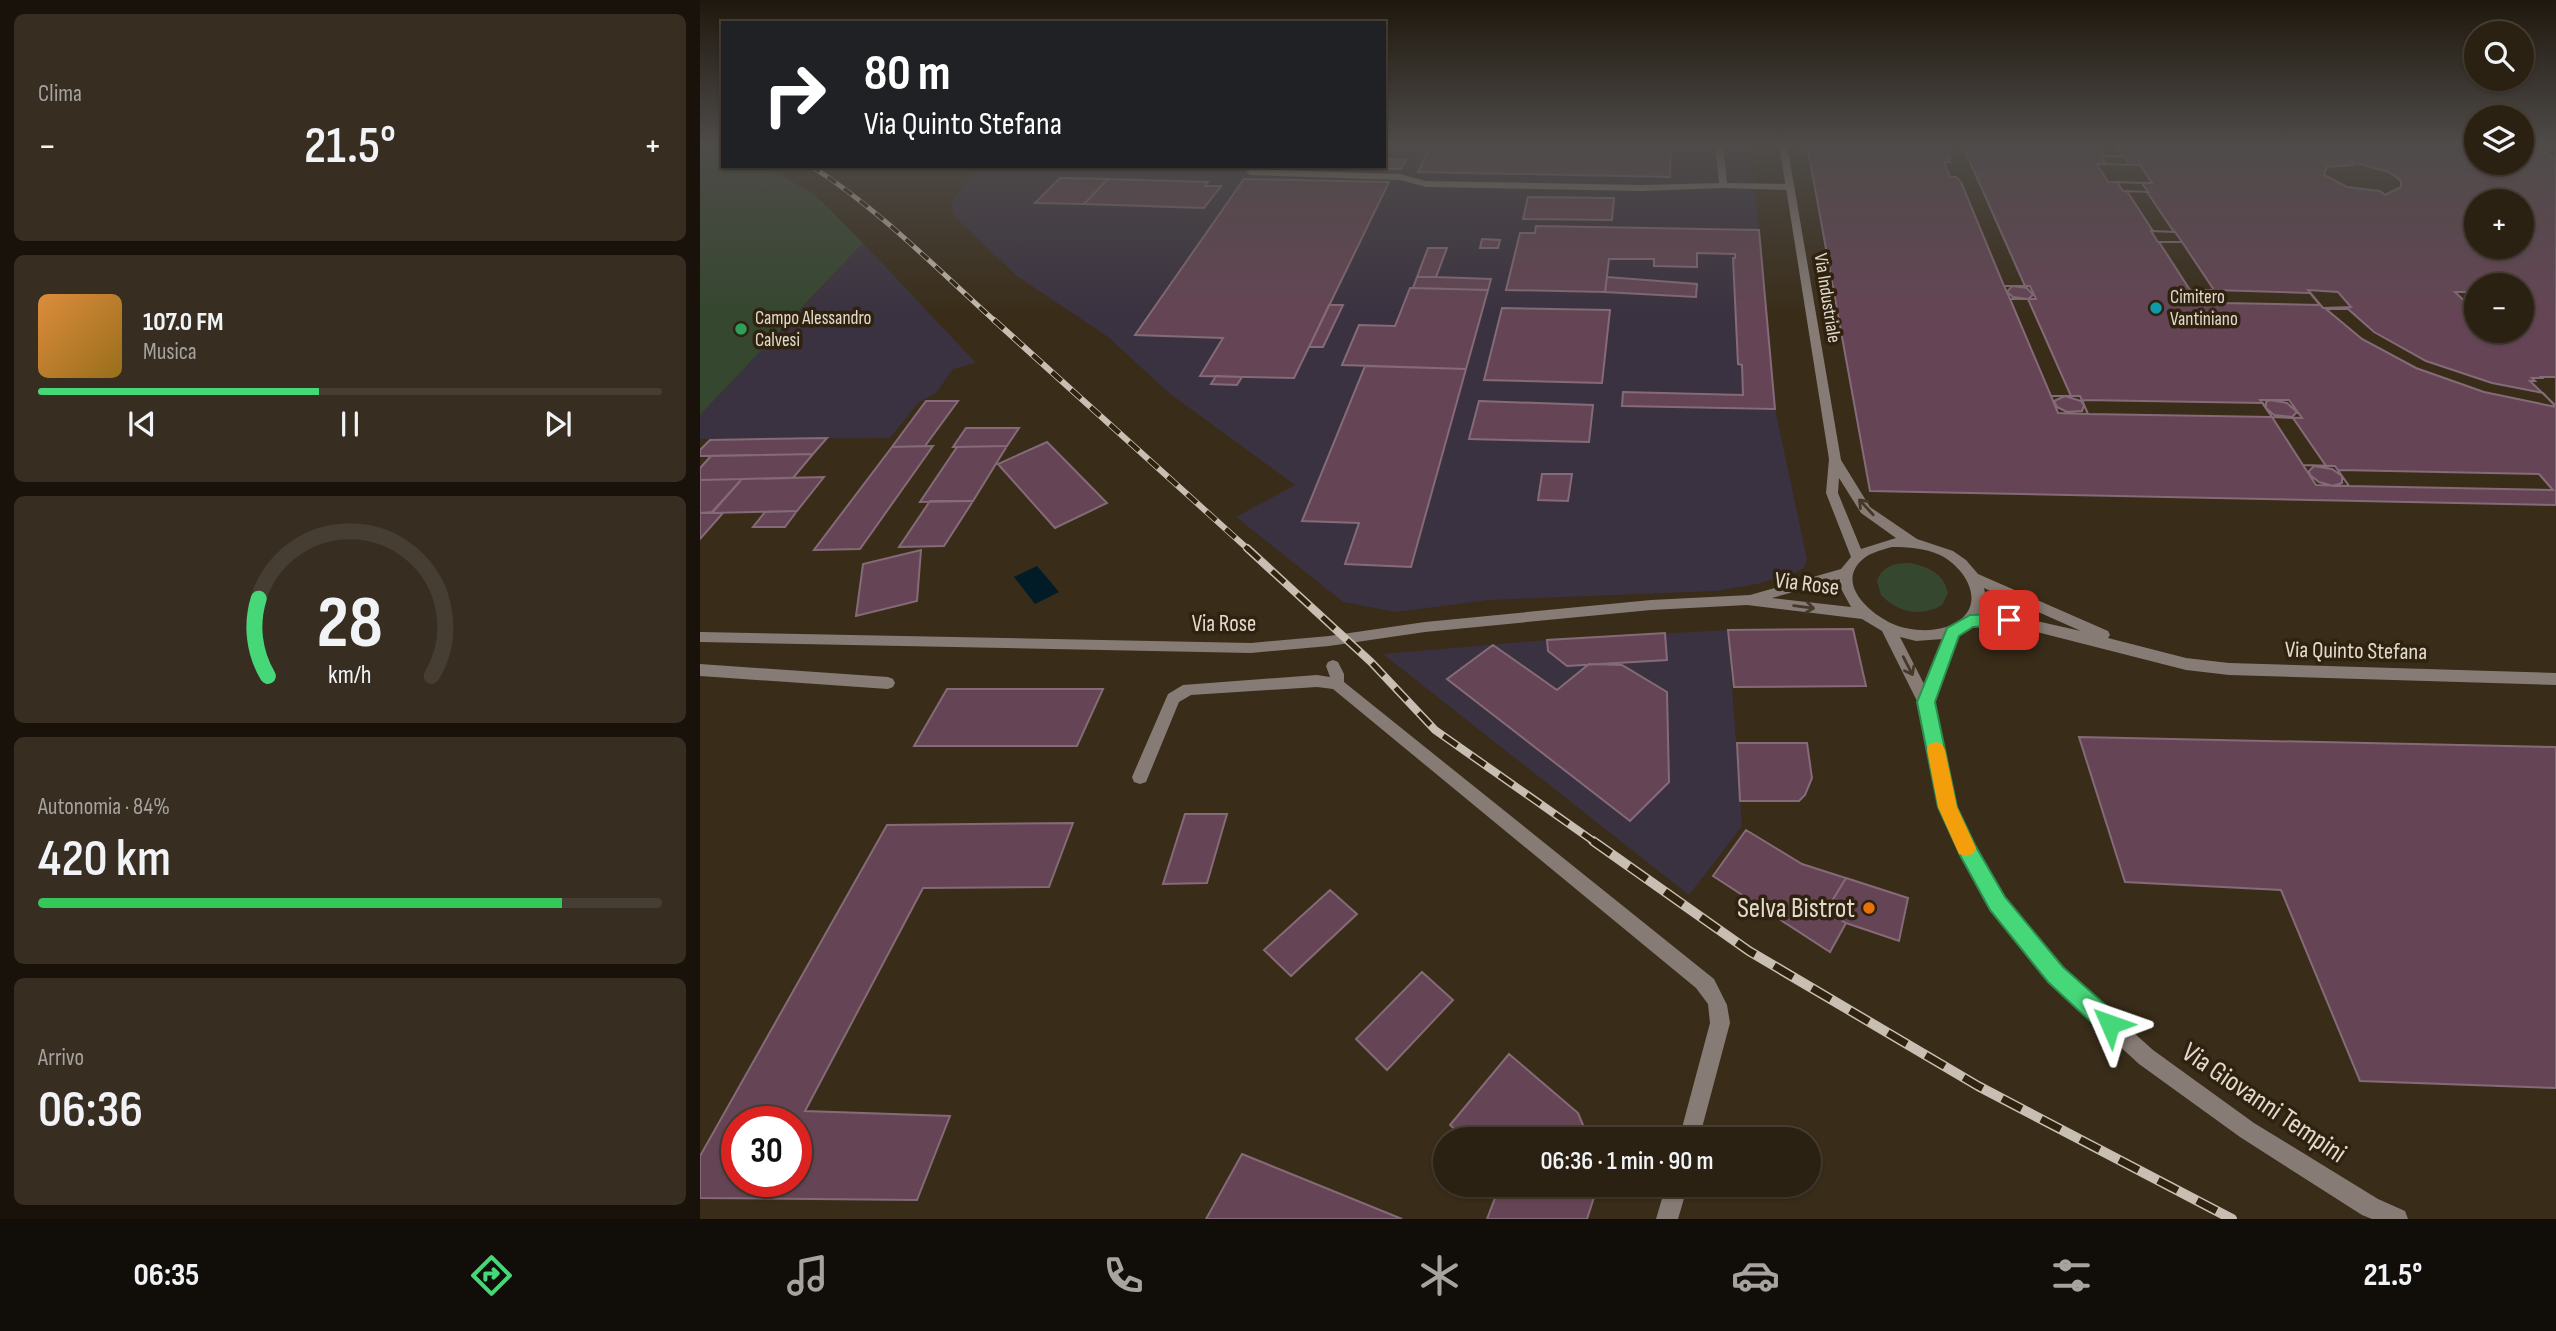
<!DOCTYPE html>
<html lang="it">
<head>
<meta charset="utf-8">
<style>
	:root { --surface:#2b2113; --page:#372e21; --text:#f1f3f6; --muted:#a6a3a0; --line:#473e33; --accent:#46d779 }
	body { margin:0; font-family:"Sofia Sans Condensed",sans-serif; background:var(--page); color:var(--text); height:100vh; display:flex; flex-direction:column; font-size:26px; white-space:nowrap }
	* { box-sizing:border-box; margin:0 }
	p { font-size:23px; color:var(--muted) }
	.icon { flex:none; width:38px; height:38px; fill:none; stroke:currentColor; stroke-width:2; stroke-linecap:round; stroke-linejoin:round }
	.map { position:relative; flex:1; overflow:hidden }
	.sheet { display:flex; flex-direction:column; gap:14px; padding:14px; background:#18120a; width:700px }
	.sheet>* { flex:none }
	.banner { position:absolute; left:21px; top:21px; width:665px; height:147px; border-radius:0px; box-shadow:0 2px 5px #0004,0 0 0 2px var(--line); background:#202124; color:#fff; overflow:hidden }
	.controls { position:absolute; left:1764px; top:21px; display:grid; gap:14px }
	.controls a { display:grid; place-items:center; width:70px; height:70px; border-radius:50%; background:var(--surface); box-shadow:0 2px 5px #0004,0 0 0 2px var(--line); font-size:35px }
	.speed { position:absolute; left:21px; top:1106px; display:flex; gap:14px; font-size:35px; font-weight:700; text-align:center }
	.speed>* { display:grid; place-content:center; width:91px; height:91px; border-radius:50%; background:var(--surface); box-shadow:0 2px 5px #0004,0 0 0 2px var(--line); line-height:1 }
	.speed .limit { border:10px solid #d22; background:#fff; color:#111 }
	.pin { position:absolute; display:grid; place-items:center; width:60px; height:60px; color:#fff; margin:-30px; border-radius:14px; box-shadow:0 4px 10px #0006 }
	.me { position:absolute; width:77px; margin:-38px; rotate:313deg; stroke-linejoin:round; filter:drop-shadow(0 0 5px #0008) }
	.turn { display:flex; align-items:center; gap:24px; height:147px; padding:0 28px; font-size:32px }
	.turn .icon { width:91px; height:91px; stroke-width:2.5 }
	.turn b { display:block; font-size:49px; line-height:60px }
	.big { font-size:52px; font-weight:600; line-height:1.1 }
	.sheet .tile { flex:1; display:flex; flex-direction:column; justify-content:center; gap:10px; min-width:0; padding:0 24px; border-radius:10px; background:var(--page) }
	.sheet .dial { align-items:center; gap:0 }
	.dial svg { height:182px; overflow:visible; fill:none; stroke:var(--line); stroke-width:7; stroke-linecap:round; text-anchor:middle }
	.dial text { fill:var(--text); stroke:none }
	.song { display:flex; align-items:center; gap:21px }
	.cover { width:84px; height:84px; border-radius:10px; background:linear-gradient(135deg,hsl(30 70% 55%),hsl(40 70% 35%)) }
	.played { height:7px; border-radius:4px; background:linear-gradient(90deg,var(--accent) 45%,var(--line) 45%) }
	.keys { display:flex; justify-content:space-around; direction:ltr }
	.heat { display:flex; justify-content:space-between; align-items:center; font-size:38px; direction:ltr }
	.charge { height:10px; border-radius:5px; background:linear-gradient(90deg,#34c759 84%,var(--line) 0) }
	.trip { position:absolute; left:733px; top:1127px; width:388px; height:70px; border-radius:35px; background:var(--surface); box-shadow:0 2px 5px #0004,0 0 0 2px var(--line); font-weight:600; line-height:70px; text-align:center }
	.menu { display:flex; height:112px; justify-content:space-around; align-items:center; background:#110d08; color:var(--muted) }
	.menu .icon { width:49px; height:49px }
	.menu .on { color:var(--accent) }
	.menu b { font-size:32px; color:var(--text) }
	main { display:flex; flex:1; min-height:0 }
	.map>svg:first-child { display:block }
	.industrial { fill:#3b3241 }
	.green { fill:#35472f }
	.water { fill:#011b27 }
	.building { fill:#654555; stroke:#846b77; stroke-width:2; fill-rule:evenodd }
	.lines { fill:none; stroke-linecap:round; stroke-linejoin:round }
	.service { fill:#867c75; fill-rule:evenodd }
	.minor { fill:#867c75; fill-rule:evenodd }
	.rail-far3-casing { stroke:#c8bfb2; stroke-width:5 }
	.rail-far2-casing { stroke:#c8bfb2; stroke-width:6 }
	.rail-far1-casing { stroke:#c8bfb2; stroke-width:8 }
	.rail-casing { stroke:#c8bfb2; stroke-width:10 }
	.rail-far3 { stroke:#2f220f; stroke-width:3.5; stroke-dasharray:10; stroke-linecap:butt }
	.rail-far2 { stroke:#2f220f; stroke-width:4.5; stroke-dasharray:13; stroke-linecap:butt }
	.rail-far1 { stroke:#2f220f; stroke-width:5; stroke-dasharray:17; stroke-linecap:butt }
	.rail { stroke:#2f220f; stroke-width:7; stroke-dasharray:22; stroke-linecap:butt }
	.oneway { stroke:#453828 }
	.route { fill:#46d779; stroke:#2e8c4f; stroke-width:2 }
	.slow { fill:#f59e0b }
	.culture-dot { fill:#0f9aa8; stroke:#2f220f; stroke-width:2.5 }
	.leisure-dot { fill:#2e9e5b; stroke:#2f220f; stroke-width:2.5 }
	.food-dot { fill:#e8710a; stroke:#2f220f; stroke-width:2.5 }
	.labels { text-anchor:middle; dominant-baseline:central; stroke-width:7; stroke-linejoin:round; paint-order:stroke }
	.far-poi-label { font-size:19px; fill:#e2dace; stroke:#2f220f; text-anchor:start }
	.far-street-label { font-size:19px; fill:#e2dace; stroke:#2f220f }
	.street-label { font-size:23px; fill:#e2dace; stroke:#2f220f }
	.near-poi-label { font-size:28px; fill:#e2dace; stroke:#2f220f; text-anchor:end }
	.near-street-label { font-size:28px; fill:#e2dace; stroke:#2f220f }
</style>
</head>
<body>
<main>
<section class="sheet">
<div class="tile"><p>Clima</p>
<div class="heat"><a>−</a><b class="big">21.5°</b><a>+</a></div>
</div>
<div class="tile">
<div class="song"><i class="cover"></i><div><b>107.0 FM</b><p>Musica</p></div></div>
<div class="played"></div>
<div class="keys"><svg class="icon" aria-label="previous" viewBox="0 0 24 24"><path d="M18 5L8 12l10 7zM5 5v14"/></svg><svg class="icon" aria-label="pause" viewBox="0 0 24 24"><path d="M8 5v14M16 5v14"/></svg><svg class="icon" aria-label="next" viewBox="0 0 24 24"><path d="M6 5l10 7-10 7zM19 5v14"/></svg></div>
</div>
<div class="tile dial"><svg viewBox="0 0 100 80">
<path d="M14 69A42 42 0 1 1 86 69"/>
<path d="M14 69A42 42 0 0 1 10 35" stroke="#46d779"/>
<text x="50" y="56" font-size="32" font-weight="700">28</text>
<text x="50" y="72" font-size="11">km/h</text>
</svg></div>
<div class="tile"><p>Autonomia · 84%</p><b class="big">420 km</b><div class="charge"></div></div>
<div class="tile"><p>Arrivo</p><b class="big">06:36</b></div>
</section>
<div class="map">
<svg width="1856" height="1219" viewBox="0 0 1856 1219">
	<rect width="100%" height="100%" fill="#392c19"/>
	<!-- industrial -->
	<path class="industrial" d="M 684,144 L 1051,144 L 1075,409 L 1107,559 L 1104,568 L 1095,573 L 1057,584 L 1016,591 L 788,600 L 696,612 L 643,602 L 536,517 L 595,485 L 469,393 L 408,337 L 317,276 L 254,216 L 251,202 L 280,166 L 684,166 Z
		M 163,243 L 276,363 L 253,369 L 236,393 L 219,402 L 190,438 L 0,439 L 0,415 Z
		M 1028,630 L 1042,826 L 989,895 L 683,654 L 847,640 Z"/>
	<!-- green -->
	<path class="green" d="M 0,144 L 23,150 L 23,166 L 62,166 L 113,193 L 163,243 L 0,415 Z
		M 1209,563 C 1227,566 1244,573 1248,593 L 1242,605 C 1221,618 1197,612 1181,595 L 1177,581 C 1182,566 1194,563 1209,563 Z"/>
	<!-- water -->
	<path class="water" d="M 337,566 L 359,592 L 335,604 L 314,577 Z"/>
	<!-- building -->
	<path class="building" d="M 731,144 L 971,144 L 970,177 L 718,172 Z
		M 1107,144 L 1776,144 L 1776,163 L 1822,163 L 1822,144 L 1856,144 L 1856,505 L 1170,491 ZM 1776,201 L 1822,201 L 1822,247 L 1776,247 ZM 1776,285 L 1822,285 L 1822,331 L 1776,331 Z
		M 1245,144 L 1262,144 L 1325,286 L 1304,286 L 1261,182 L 1256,177 L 1250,177 L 1244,162 L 1250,162 L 1248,158 L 1251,158 Z
		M 1395,144 L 1414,144 L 1423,157 L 1404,156 Z
		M 1834,144 L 1856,146 L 1856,160 Z
		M 1400,156 L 1424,156 L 1430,165 L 1406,164 Z
		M 684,159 L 706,160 L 701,169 L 674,168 L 684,166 Z
		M 1652,162 L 1689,172 L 1701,181 L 1701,187 L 1685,195 L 1680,191 L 1647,187 L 1624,175 L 1627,167 L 1654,165 Z
		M 1397,164 L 1440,165 L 1452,183 L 1408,182 Z
		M 360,178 L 408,179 L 384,204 L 335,203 Z
		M 408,179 L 508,182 L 505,186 L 521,186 L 504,208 L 384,204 Z
		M 544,179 L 689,182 L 594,378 L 500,376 L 523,338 L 435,335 Z
		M 1417,182 L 1442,183 L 1448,192 L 1423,191 Z
		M 1427,191 L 1447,192 L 1474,232 L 1453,231 Z
		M 828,197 L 914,198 L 912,220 L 823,219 Z
		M 836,226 L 1059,230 L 1075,409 L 922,406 L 923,392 L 1043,395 L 1042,365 L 1038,364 L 1033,258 L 1035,258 L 1035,254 L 997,253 L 997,267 L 954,266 L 954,259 L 909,259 L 905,292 L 806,290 L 820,233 L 835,233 Z
		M 1451,231 L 1475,232 L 1482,242 L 1458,242 Z
		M 782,239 L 800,240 L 798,248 L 780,248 Z
		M 1459,242 L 1482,242 L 1514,290 L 1490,290 Z
		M 728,248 L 747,248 L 736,277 L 717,277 Z
		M 717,277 L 736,277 L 791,279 L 788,290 L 713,288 Z
		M 907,277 L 997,284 L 996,297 L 905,292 Z
		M 1304,286 L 1330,286 L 1336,299 L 1310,299 Z
		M 1312,286 L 1327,288 L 1333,295 L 1328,299 L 1313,297 L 1307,292 Z
		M 710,288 L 788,290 L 766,369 L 642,365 L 659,325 L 695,326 Z
		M 1488,290 L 1514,290 L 1523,304 L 1497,303 Z
		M 1514,290 L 1610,293 L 1620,305 L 1523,303 Z
		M 1608,290 L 1638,292 L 1651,307 L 1623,308 Z
		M 1497,291 L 1512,292 L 1519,300 L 1515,303 L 1499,301 L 1492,294 Z
		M 1755,292 L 1776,292 L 1776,312 Z
		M 1310,299 L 1328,299 L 1371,396 L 1351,396 Z
		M 629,305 L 643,305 L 623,347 L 609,347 Z
		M 802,308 L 910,310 L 902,383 L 784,380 Z
		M 1626,309 L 1648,309 L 1674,332 L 1726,361 L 1792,383 L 1843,393 L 1856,407 L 1784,392 L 1716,368 L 1662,339 Z
		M 665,366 L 766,369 L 711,567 L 645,564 L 659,523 L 602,521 Z
		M 516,376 L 542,377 L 537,385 L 511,384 Z
		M 1841,377 L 1856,377 L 1856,406 L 1830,381 L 1835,381 L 1832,378 L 1842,378 Z
		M 1351,396 L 1380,396 L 1388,414 L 1358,413 Z
		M 1365,396 L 1381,401 L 1384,405 L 1382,411 L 1367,412 L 1357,407 L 1354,401 Z
		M 1382,400 L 1563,403 L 1572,417 L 1388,414 Z
		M 1560,400 L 1589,400 L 1602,418 L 1572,417 Z
		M 1570,400 L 1587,403 L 1597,412 L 1592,417 L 1574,415 L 1566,408 L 1566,402 Z
		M 226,401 L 258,401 L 225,446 L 192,447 Z
		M 779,401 L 893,405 L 889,442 L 769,439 Z
		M 1572,417 L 1593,418 L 1626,466 L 1603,465 Z
		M 266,428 L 319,428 L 307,446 L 253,447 Z
		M 127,438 L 113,454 L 0,456 L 0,450 L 10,440 Z
		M 347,442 L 407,503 L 355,528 L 298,464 Z
		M 233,446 L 160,549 L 114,550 L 192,447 Z
		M 307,446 L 273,501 L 220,502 L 257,447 Z
		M 113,454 L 93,478 L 0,480 L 0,468 L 11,456 Z
		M 1603,465 L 1635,466 L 1649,486 L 1616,485 Z
		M 1614,466 L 1632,469 L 1642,476 L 1642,483 L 1633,486 L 1619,482 L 1610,475 L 1609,471 Z
		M 1638,470 L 1839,474 L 1853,490 L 1649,486 Z
		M 842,474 L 872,474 L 868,501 L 838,500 Z
		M 124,477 L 97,511 L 12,513 L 42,479 Z
		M 42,479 L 12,512 L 0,513 L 0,480 Z
		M 230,501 L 273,501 L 244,546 L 199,547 Z
		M 97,511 L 85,527 L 53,527 L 65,512 Z
		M 0,513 L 23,513 L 0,539 Z
		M 221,550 L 217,601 L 156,616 L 163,564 Z
		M 1153,629 L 1166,686 L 1034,687 L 1028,630 Z
		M 965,633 L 967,660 L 867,666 L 848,651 L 847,640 Z
		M 793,645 L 857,690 L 889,664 L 922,665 L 967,692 L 969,782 L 930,821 L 747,679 Z
		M 247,689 L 403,689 L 377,746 L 214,746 Z
		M 1379,737 L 1856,747 L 1856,1088 L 1660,1081 L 1581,890 L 1425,882 Z
		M 1037,743 L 1107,743 L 1112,778 L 1105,795 L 1099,801 L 1040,801 Z
		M 485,814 L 527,814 L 507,883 L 463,884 Z
		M 373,823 L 349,887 L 223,888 L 105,1111 L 250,1116 L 217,1200 L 0,1198 L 0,1156 L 187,825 ZM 37,1122 L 96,1122 L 96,1181 L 37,1181 Z
		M 1046,830 L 1102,864 L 1146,878 L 1126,911 L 1146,923 L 1130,952 L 1013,876 Z
		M 1146,878 L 1208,898 L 1199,941 L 1146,923 L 1126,911 Z
		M 630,890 L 657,914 L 591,976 L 564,950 Z
		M 722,972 L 753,1000 L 687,1070 L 656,1039 Z
		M 809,1054 L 878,1113 L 889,1139 L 765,1139 L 750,1125 Z
		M 542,1154 L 702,1219 L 506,1219 Z
		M 800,1185 L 898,1185 L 887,1219 L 787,1219 Z"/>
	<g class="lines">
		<!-- service -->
		<path class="service" d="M 1015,144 L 1023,144 L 1027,183 L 1090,184 L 1094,187 L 1090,190 L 1023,188 L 941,191 L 726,187 L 700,180 L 550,175 L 546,172 L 550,169 L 700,174 L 726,181 L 941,185 L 1019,183 Z
			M 0,664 L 188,677 L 193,679 L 195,683 L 193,687 L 188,689 L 0,676 Z"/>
		<!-- minor -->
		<path class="minor" d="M 1079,144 L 1087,144 L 1141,460 L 1170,507 L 1217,539 L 1253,551 L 1266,560 L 1278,574 L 1408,631 L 1410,635 L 1408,638 L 1486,658 L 1529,663 L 1856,673 L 1856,685 L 1529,675 L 1486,670 L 1309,625 L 1271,626 L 1260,633 L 1234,703 L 1256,807 L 1274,846 L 1304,898 L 1363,969 L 1453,1050 L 1554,1123 L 1678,1199 L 1705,1211 L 1708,1219 L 1672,1219 L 1662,1215 L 1540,1137 L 1439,1064 L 1349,981 L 1292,910 L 1262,856 L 1240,807 L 1218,703 L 1182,631 L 1162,619 L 1047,605 L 951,610 L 725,632 L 629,646 L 551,653 L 0,642 L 0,632 L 551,643 L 629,636 L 725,622 L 951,600 L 1050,595 L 1141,569 L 1151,557 L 1126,493 L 1129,459 ZM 1139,478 L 1161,513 L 1196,538 L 1161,549 L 1138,493 ZM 1192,547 C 1208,547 1225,548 1240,555 C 1271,571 1289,612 1246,627 C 1231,632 1209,631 1193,624 C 1168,613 1132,580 1167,556 C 1174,552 1184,549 1192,547 ZM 1140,579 L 1139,585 L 1151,607 L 1072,598 ZM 1284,588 L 1381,631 L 1309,615 L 1280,616 L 1286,598 ZM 1200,637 L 1216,641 L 1243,639 L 1225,686 Z
			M 633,660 L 638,662 L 644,674 L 644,682 L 1014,979 L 1027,1005 L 1030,1023 L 999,1139 L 979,1139 L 1010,1023 L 1008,1004 L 996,988 L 633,689 L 617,687 L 491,695 L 479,702 L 446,782 L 440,784 L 434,782 L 432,777 L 468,694 L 483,685 L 617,675 L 630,677 L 626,666 L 628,662 Z
			M 966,1185 L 988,1185 L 978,1219 L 956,1219 Z"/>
		<defs>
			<path id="rail-far3" d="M 111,166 C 179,209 236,268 296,322"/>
			<path id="rail-far2" d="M 294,320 L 549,550"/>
			<path id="rail-far1" d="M 547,548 L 671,662 L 735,730 L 896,843"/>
			<path id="rail" d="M 893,841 L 1049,951 L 1278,1086 L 1532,1219"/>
		</defs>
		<!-- rail-far3 casing -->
		<use href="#rail-far3" class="rail-far3-casing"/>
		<!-- rail-far2 casing -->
		<use href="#rail-far2" class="rail-far2-casing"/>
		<!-- rail-far1 casing -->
		<use href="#rail-far1" class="rail-far1-casing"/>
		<!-- rail casing -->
		<use href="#rail" class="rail-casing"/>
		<!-- rail-far3 -->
		<use href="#rail-far3" class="rail-far3"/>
		<!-- rail-far2 -->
		<use href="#rail-far2" class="rail-far2"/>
		<!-- rail-far1 -->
		<use href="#rail-far1" class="rail-far1"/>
		<!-- rail -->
		<use href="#rail" class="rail"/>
	</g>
	<!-- one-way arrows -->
	<defs><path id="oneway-shaft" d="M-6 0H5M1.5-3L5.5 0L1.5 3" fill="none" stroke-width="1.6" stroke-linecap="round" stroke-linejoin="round" transform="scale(1.75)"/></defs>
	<g class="oneway">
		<use href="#oneway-shaft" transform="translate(1166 507) rotate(-133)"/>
		<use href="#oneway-shaft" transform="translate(1104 607) rotate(7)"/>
		<use href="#oneway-shaft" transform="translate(1208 666) rotate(63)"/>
	</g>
	<!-- sky -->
	<linearGradient id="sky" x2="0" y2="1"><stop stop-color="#1f180e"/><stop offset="0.46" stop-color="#4e4b49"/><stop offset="1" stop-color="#4e4b49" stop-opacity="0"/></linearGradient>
	<rect width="1856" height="315" fill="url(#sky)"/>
	<!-- route -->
	<path class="route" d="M 1309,614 L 1317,620 L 1315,625 L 1273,627 L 1259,636 L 1235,702 L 1257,807 L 1275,845 L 1305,897 L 1363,967 L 1418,1016 L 1421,1024 L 1418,1032 L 1410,1035 L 1402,1032 L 1348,982 L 1290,910 L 1261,857 L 1238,807 L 1217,702 L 1247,628 L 1270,615 Z"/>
	<!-- slow -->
	<path class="slow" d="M 1236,742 L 1242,744 L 1245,750 L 1257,807 L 1276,848 L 1273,854 L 1266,856 L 1259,854 L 1238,807 L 1227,750 L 1229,744 Z"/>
	<!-- markers -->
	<circle class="culture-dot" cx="1456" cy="308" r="7"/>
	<circle class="leisure-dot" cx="41" cy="329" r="7"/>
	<circle class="food-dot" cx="1169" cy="908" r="7"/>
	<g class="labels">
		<!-- far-poi labels -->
		<g class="far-poi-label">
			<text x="1470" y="297">Cimitero<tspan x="1470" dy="22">Vantiniano</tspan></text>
			<text x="55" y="318">Campo Alessandro<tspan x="55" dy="22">Calvesi</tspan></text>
		</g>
		<!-- far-street labels -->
		<g class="far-street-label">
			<text transform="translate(1127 298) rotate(81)">Via Industriale</text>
		</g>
		<!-- street labels -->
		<g class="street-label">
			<text transform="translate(1107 584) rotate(7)">Via Rose</text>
			<text x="524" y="624">Via Rose</text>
			<text transform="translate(1656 651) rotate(1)">Via Quinto Stefana</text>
		</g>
		<!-- near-poi labels -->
		<g class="near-poi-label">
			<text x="1155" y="908">Selva Bistrot</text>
		</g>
		<!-- near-street labels -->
		<g class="near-street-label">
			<text transform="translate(1564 1103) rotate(34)">Via Giovanni Tempini</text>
		</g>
	</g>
</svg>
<div class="controls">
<a><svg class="icon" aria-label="search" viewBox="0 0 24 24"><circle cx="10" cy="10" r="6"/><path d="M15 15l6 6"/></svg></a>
<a><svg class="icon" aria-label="layers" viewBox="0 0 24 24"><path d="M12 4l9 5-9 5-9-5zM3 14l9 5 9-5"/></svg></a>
<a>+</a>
<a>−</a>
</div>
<div class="speed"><div class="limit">30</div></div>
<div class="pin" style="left:1309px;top:620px;background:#d93025"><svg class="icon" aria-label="arrive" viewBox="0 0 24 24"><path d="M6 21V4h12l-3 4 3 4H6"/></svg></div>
<svg class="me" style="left:1410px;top:1024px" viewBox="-20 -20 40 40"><path d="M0-17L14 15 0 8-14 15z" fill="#46d779" stroke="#fff" stroke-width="4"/></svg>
<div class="trip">06:36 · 1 min · 90 m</div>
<div class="banner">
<div class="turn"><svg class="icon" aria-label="right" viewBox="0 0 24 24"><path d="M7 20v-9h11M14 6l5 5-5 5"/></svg><div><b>80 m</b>Via Quinto Stefana</div></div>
</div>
</div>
</main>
<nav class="menu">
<b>06:35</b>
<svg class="icon on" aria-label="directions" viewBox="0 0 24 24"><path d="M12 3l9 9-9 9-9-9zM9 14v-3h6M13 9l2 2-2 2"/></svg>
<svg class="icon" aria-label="music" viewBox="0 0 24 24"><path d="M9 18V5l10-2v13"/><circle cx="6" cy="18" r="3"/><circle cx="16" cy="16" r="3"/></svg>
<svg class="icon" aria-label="phone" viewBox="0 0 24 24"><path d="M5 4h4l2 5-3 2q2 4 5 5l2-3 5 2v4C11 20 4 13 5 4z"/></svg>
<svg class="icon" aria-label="climate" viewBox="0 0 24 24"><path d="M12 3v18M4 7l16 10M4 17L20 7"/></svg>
<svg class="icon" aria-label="car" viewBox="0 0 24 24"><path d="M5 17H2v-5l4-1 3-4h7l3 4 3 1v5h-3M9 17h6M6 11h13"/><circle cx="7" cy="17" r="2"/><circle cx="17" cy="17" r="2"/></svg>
<svg class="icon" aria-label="filters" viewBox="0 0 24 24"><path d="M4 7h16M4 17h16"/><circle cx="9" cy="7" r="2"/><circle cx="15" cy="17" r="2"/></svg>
<b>21.5°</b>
</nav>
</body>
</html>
